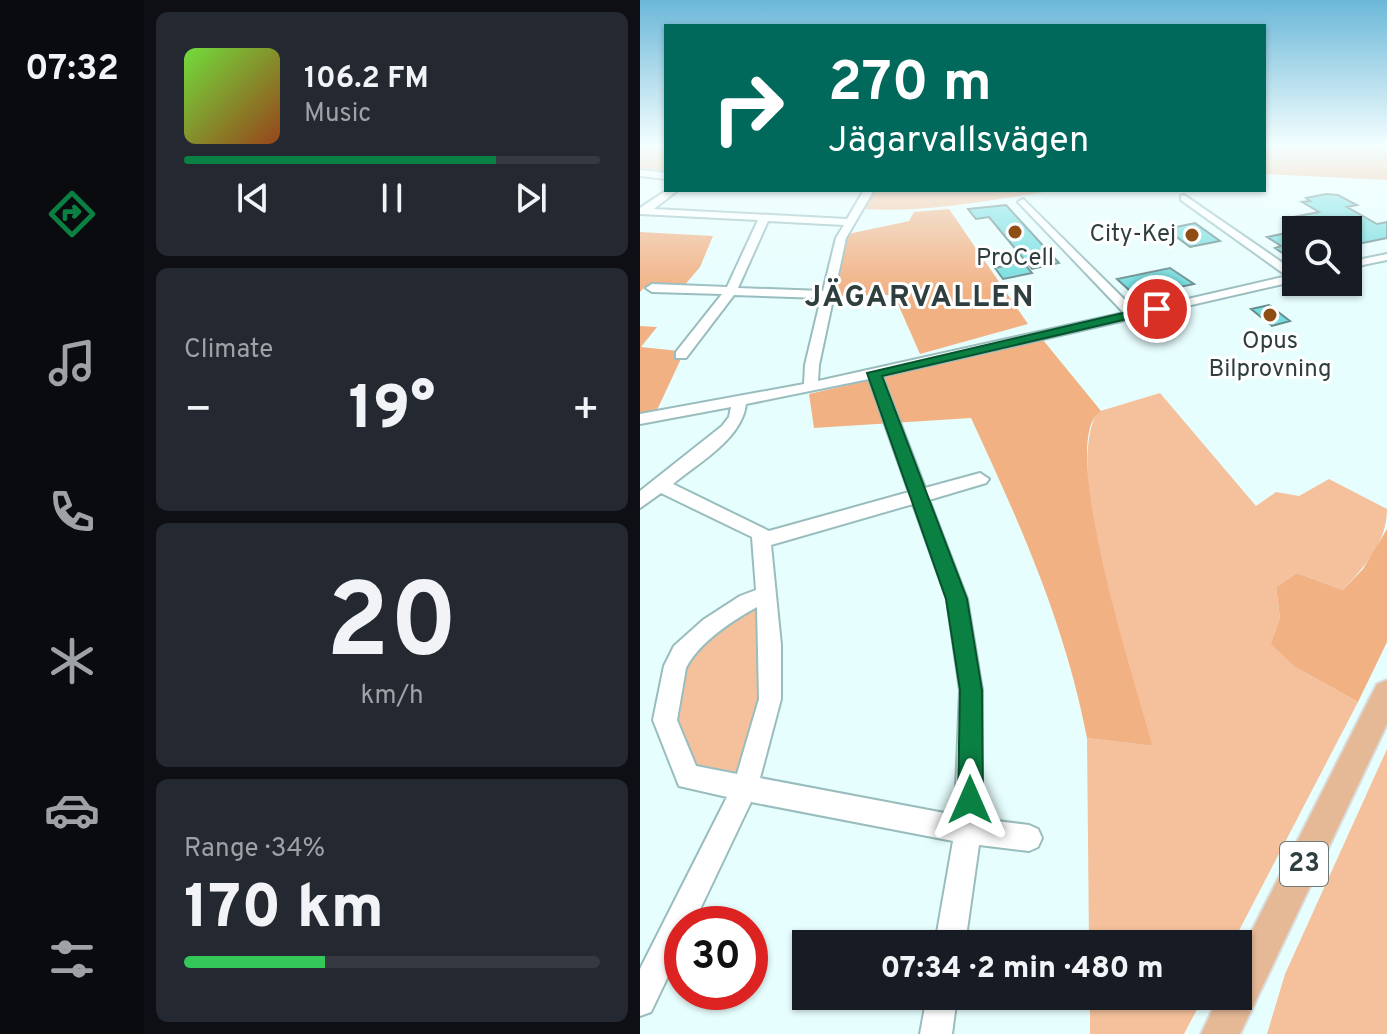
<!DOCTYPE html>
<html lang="en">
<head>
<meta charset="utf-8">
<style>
	:root { --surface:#171b24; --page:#242831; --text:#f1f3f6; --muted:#9ea1a6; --line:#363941; --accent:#0b8043 }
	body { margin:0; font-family:Overpass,sans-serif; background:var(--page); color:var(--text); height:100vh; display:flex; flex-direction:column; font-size:30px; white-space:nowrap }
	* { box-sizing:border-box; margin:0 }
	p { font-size:26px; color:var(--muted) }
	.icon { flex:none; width:44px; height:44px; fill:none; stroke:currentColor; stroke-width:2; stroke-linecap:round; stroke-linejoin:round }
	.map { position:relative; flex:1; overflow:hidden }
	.side { display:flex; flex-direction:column; gap:12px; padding:12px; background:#0d0f14; width:496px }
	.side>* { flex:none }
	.hud { position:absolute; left:24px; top:24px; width:602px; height:168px; border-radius:0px; box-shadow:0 2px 6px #0004; background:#00695c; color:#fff; overflow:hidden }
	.tools { position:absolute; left:642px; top:216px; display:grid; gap:16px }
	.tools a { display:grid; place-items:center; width:80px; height:80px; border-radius:0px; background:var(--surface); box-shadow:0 2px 6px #0004; font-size:40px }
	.speed { position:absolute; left:24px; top:906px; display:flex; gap:16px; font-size:40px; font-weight:700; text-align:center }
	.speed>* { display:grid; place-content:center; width:104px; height:104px; border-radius:50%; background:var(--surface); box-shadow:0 2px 6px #0004; line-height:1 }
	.speed .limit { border:12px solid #d22; background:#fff; color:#111 }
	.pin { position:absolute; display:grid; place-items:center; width:68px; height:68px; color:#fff; margin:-34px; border:4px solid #fff; border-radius:50%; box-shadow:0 2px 8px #0007 }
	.me { position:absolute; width:88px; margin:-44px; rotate:0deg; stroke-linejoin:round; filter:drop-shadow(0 0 6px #0008) }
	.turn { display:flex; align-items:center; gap:28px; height:168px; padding:0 32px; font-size:36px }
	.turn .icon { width:104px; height:104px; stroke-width:2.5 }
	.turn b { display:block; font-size:56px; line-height:68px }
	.big { font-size:60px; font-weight:800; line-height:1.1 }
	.side .tile { flex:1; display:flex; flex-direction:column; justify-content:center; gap:12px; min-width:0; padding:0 28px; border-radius:12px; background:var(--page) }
	.side .dial { align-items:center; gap:0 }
	.dial b { font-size:104px; line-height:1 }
	.song { display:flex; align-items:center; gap:24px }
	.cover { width:96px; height:96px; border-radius:12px; background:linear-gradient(135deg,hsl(100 70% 55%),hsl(20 70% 35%)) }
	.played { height:8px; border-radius:4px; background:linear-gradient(90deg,var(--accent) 75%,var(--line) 75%) }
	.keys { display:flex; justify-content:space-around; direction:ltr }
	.heat { display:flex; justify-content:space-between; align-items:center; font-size:44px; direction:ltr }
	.charge { height:12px; border-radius:6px; background:linear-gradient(90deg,#34c759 34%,var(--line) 0) }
	.trip { position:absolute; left:152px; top:930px; width:460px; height:80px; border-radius:0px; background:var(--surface); box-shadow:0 2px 6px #0004; font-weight:800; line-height:80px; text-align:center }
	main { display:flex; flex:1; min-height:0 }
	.tab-bar { display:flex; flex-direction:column; width:144px; justify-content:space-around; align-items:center; background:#090b0e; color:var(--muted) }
	.tab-bar .icon { width:56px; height:56px }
	.tab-bar .current { color:var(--accent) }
	.tab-bar b { font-size:36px; color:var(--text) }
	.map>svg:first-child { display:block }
	.green { fill:#f5c19c }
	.forest { fill:#f2b183 }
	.building { fill:#73dddf; stroke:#678a8b; stroke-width:2 }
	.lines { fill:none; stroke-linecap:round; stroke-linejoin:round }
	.minor-casing { stroke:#99bdbe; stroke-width:4 }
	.major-casing { stroke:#dadcdc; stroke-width:4 }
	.minor { fill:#fff; fill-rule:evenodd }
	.major { fill:#e5b896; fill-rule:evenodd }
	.route { fill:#0b8043; stroke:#07532c; stroke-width:2 }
	.poi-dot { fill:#8d4d15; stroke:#fff; stroke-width:3 }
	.labels { text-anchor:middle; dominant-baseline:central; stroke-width:6; stroke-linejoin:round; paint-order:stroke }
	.far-poi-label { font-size:24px; fill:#2f3f3f; stroke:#fff }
	.shield { fill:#fff; stroke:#6d7979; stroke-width:2 }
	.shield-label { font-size:26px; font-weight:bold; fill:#2f3f3f }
	.far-district-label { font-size:30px; font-weight:bold; letter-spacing:2px; fill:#2f3f3f; stroke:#fff }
</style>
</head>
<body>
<main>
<nav class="tab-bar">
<b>07:32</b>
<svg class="icon current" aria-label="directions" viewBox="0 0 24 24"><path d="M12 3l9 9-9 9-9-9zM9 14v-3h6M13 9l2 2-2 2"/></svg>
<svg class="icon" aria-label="music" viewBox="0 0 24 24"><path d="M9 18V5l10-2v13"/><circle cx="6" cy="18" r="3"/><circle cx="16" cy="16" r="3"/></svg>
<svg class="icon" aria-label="phone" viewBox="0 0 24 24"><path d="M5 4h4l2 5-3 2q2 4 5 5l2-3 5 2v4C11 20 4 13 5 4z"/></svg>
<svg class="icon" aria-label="climate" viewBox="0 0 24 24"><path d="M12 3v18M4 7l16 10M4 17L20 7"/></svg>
<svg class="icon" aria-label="car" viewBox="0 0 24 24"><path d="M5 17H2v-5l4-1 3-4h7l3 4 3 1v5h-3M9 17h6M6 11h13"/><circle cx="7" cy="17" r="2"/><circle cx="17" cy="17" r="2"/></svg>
<svg class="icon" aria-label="filters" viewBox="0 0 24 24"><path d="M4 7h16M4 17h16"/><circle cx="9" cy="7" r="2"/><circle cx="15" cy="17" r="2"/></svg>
</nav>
<section class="side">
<div class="tile">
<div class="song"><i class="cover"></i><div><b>106.2 FM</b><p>Music</p></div></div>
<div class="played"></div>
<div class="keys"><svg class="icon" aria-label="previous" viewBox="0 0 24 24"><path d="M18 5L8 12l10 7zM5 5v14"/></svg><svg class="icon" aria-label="pause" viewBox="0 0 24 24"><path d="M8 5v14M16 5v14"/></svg><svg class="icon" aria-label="next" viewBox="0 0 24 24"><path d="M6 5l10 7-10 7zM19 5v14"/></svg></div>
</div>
<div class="tile"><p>Climate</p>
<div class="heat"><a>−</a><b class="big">19°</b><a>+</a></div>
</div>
<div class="tile dial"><b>20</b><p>km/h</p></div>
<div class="tile"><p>Range · 34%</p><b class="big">170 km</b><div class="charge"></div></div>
</section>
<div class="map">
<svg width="747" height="1034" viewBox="0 0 747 1034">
	<rect width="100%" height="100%" fill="#e7fefe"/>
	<!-- green -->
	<path class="green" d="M 234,190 L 419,190 C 350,200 291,213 222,209 Z
		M 520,393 L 616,506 L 636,492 L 659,496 L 689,479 L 747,509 C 747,542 725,566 703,590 L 657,573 L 636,587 L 640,619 L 655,667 L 718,702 L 592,944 L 449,944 L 447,738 L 513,746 C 492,672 422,478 457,412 Z
		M 119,603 L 124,695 L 98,774 L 90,778 L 53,767 L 34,723 L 46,660 L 59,643 Z
		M 747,749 L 747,1034 L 627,1034 L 645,974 Z
		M 450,996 L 564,996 L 544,1034 L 450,1034 Z"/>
	<!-- forest -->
	<path class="forest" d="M 0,147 L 26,147 L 26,171 L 0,168 Z
		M 624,147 L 747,147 L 747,180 L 624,174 Z
		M 309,209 L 388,324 L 280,354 L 254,295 L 195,296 L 208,234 L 269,221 L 274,212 Z
		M 0,232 L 73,236 L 60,267 L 43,287 L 6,286 L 0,292 Z
		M 0,326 L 17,327 L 1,347 L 39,351 L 40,361 L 17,410 L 0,413 Z
		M 403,340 L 461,411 C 414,438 500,698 513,746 L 447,738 C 425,623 380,524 331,418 L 174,428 L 169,394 Z
		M 747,529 L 747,642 L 718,702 L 655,667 L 631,644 L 640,619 L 636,587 L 657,573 L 703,590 L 723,569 Z"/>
	<!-- building -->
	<path class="building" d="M 686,194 L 698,195 L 717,205 L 707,207 L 737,224 L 747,222 L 747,238 L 708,246 L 708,230 L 689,220 L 655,226 L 643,219 L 679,212 L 662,202 L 670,201 L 666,198 Z
		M 366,205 L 419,263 L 392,269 L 349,217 L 336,219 L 328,209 Z
		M 555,223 L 562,228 L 580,241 L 550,247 L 526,229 Z
		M 656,231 L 656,262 L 635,248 L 641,246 L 627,237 Z
		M 383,262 L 392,273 L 363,279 L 355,268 Z
		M 530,268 L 554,284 L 510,293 L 505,289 L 490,291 L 477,279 Z
		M 629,305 L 650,321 L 632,326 L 611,309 Z"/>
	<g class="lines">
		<defs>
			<path id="minor" d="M 0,170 L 26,173 L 26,179 L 0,176 Z
				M 27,190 L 38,190 L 14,209 L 207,219 L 224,190 L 234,190 L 206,238 L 179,365 L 178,381 L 484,313 L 380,204 L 378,202 L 383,199 L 496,311 L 647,276 L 541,200 L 541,196 L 544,195 L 656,272 L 656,281 L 242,376 L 285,488 L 340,473 L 349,479 L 346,483 L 289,500 L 327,599 L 342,690 L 341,819 L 389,825 L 398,829 L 402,838 L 398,847 L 389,851 L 339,845 L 325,944 L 295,944 L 313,841 L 111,802 L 53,924 L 42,924 L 42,947 L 11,1012 L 0,1016 L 0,969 L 87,797 L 39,786 L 13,720 L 24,666 L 34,646 L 63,620 L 100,596 L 116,590 L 112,537 L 21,493 L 0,508 L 0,491 L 82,426 L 89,417 L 91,407 L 0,424 L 0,414 L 164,384 L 165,365 L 181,298 L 94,295 L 46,358 L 36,358 L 36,352 L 82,294 L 12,292 L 6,288 L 12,284 L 87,287 L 118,220 L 0,214 L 0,208 ZM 128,221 L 204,225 L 196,238 L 183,291 L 98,288 ZM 229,379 L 269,492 L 129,531 L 33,484 C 58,463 102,439 106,404 ZM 273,504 L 307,599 L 320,690 L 315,815 L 120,778 L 141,699 L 141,645 L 131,545 ZM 117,607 L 119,699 L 97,774 L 56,766 L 37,720 L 46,668 C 59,642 92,621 117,607 Z
				M 747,254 L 747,260 L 708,268 L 708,262 Z
				M 287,996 L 317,996 L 312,1034 L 280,1034 Z"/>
			<path id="major" d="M 747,680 L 747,724 L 600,1034 L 561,1034 L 579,996 L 598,996 L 598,958 L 737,684 Z"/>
		</defs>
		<!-- minor casing -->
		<use href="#minor" class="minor-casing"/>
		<!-- major casing -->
		<use href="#major" class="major-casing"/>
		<!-- minor -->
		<use href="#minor" class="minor"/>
		<!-- major -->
		<use href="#major" class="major"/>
	</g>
	<!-- sky -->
	<linearGradient id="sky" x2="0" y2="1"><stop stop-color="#6bb7d8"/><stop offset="0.5" stop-color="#f4ffff"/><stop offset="1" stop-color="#f4ffff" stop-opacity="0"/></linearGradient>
	<rect width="747" height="292" fill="url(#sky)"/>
	<!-- route -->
	<path class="route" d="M 517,305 L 522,306 L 522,311 L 242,376 L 327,599 L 342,690 L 343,800 L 339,809 L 330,813 L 321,809 L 318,800 L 320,690 L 306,599 L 227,373 Z"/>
	<!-- markers -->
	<g class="poi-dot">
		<circle cx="375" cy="232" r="8"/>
		<circle cx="552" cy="235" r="8"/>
		<circle cx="630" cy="315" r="8"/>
	</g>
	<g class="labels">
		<!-- far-poi labels -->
		<g class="far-poi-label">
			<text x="536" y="235" text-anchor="end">City-Kej</text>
			<text x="375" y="259">ProCell</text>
			<text x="630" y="342">Opus<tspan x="630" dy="28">Bilprovning</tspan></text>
		</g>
		<!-- shield labels -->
		<rect class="shield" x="640" y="842" width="48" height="44" rx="6"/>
		<g class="shield-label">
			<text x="664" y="864">23</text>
		</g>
		<!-- far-district labels -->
		<g class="far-district-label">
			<text x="280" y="298">JÄGARVALLEN</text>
		</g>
	</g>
</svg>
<div class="tools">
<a><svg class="icon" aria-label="search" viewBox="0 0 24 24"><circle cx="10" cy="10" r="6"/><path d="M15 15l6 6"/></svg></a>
</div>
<div class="speed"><div class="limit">30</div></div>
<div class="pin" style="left:517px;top:309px;background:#d93025"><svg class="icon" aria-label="arrive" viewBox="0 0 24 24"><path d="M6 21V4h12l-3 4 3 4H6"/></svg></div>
<svg class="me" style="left:330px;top:800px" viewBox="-20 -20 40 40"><path d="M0-17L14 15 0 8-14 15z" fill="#0b8043" stroke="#fff" stroke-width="4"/></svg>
<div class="trip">07:34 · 2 min · 480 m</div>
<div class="hud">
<div class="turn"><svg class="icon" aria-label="right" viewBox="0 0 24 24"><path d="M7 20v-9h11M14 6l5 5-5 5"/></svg><div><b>270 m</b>Jägarvallsvägen</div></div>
</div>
</div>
</main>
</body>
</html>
